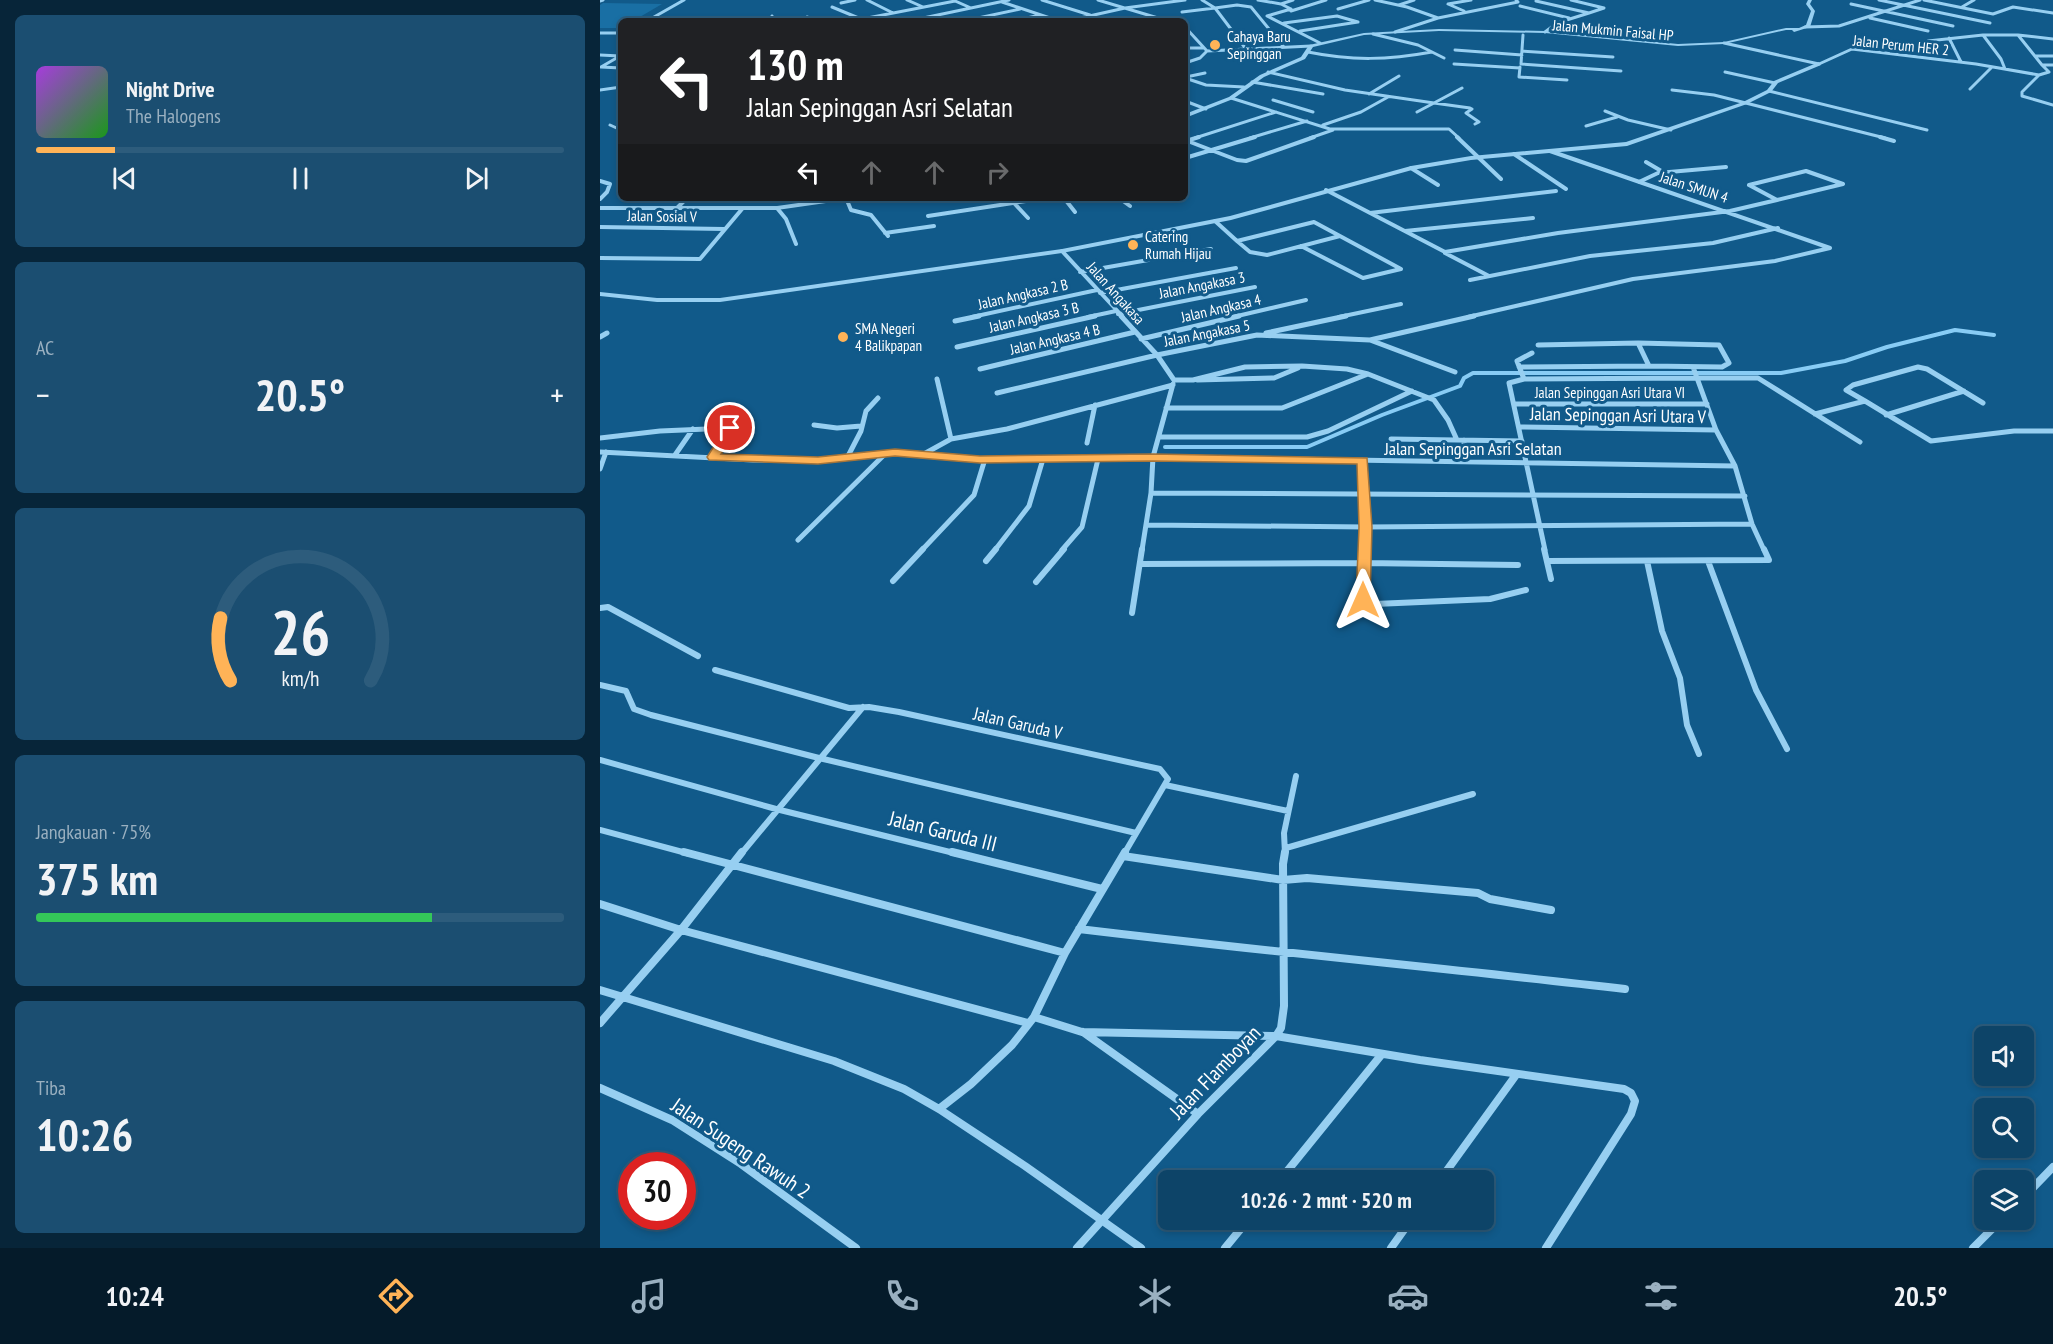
<!DOCTYPE html>
<html lang="id">
<head>
<meta charset="utf-8">
<style>
	:root { --surface:#0d4468; --page:#1b4e71; --text:#f1f3f6; --muted:#9ab0c0; --line:#2d5c7c; --accent:#ffb357 }
	body { margin:0; font-family:"PT Sans Narrow",sans-serif; background:var(--page); color:var(--text); height:100vh; display:flex; flex-direction:column; font-size:22px; white-space:nowrap }
	* { box-sizing:border-box; margin:0 }
	p { font-size:20px; color:var(--muted) }
	.icon { flex:none; width:33px; height:33px; fill:none; stroke:currentColor; stroke-width:2; stroke-linecap:round; stroke-linejoin:round }
	.map { position:relative; flex:1; overflow:hidden }
	.side { display:flex; flex-direction:column; gap:15px; padding:15px; background:#072539; width:600px }
	.side>* { flex:none }
	.hud { position:absolute; left:18px; top:18px; width:570px; height:183px; border-radius:9px; box-shadow:0 3px 9px #0003,0 0 0 2px var(--line); background:#202124; color:#fff; overflow:hidden }
	.buttons { position:absolute; left:1374px; top:1026px; display:grid; gap:12px }
	.buttons a { display:grid; place-items:center; width:60px; height:60px; border-radius:9px; background:var(--surface); box-shadow:0 3px 9px #0003,0 0 0 2px var(--line); font-size:30px }
	.speed { position:absolute; left:18px; top:1152px; display:flex; gap:12px; font-size:30px; font-weight:700; text-align:center }
	.speed>* { display:grid; place-content:center; width:78px; height:78px; border-radius:50%; background:var(--surface); box-shadow:0 3px 9px #0003,0 0 0 2px var(--line); line-height:1 }
	.speed .limit { border:9px solid #d22; background:#fff; color:#111 }
	.pin { position:absolute; display:grid; place-items:center; width:51px; height:51px; color:#fff; margin:-26px; border:3px solid #fff; border-radius:50%; box-shadow:0 2px 6px #0007 }
	.me { position:absolute; width:66px; margin:-33px; rotate:0deg; stroke-linejoin:round; filter:drop-shadow(0 0 4px #0008) }
	.turn { display:flex; align-items:center; gap:21px; height:126px; padding:0 30px; font-size:27px }
	.turn .icon { width:78px; height:78px; stroke-width:2.5 }
	.turn b { display:block; font-size:42px; line-height:51px }
	.lanes { display:flex; align-items:center; height:57px; padding:0 30px; background:#0003; justify-content:center; gap:30px; direction:ltr }
	.lanes .off { opacity:.35 }
	.big { font-size:45px; font-weight:700; line-height:1.1 }
	.side .widget { flex:1; display:flex; flex-direction:column; justify-content:center; gap:9px; min-width:0; padding:0 21px; border-radius:9px; background:var(--page) }
	.side .dial { align-items:center; gap:0 }
	.dial svg { height:156px; overflow:visible; fill:none; stroke:var(--line); stroke-width:7; stroke-linecap:round; text-anchor:middle }
	.dial text { fill:var(--text); stroke:none }
	.song { display:flex; align-items:center; gap:18px }
	.cover { width:72px; height:72px; border-radius:9px; background:linear-gradient(135deg,hsl(280 70% 55%),hsl(120 70% 35%)) }
	.played { height:6px; border-radius:3px; background:linear-gradient(90deg,var(--accent) 15%,var(--line) 15%) }
	.keys { display:flex; justify-content:space-around; direction:ltr }
	.heat { display:flex; justify-content:space-between; align-items:center; font-size:33px; direction:ltr }
	.charge { height:9px; border-radius:4px; background:linear-gradient(90deg,#34c759 75%,var(--line) 0) }
	.trip { position:absolute; left:558px; top:1170px; width:336px; height:60px; border-radius:9px; background:var(--surface); box-shadow:0 3px 9px #0003,0 0 0 2px var(--line); font-weight:700; line-height:60px; text-align:center }
	.tab-bar { display:flex; height:96px; justify-content:space-around; align-items:center; background:#051b2a; color:var(--muted) }
	.tab-bar .icon { width:42px; height:42px }
	.tab-bar .active { color:var(--accent) }
	.tab-bar b { font-size:27px; color:var(--text) }
	main { display:flex; flex:1; min-height:0 }
	.map>svg:first-child { display:block }
	.green { fill:#196fa4 }
	.lines { fill:none; stroke-linecap:round; stroke-linejoin:round }
	.stream { stroke:#88ccf5; stroke-width:4 }
	.minor-far4 { stroke:#97cff1; stroke-width:3 }
	.minor-far3 { stroke:#97cff1; stroke-width:4 }
	.minor-far2 { stroke:#97cff1; stroke-width:5 }
	.minor-far1 { stroke:#97cff1; stroke-width:6 }
	.minor { stroke:#97cff1; stroke-width:8 }
	.tertiary { fill:#97cff1; fill-rule:evenodd }
	.route { fill:#ffb357; stroke:#a67439; stroke-width:1.5 }
	.poi-dot { fill:#ffb357; stroke:#115a8a; stroke-width:2 }
	.labels { text-anchor:middle; dominant-baseline:central; stroke-width:6; stroke-linejoin:round; paint-order:stroke }
	.far-street-label { font-size:15px; fill:#fff; stroke:#115a8a }
	.far-poi-label { font-size:15px; fill:#fff; stroke:#115a8a; text-anchor:start }
	.street-label { font-size:18px; fill:#fff; stroke:#115a8a }
	.near-street-label { font-size:21px; fill:#fff; stroke:#115a8a }
</style>
</head>
<body>
<main>
<section class="side">
<div class="widget">
<div class="song"><i class="cover"></i><div><b>Night Drive</b><p>The Halogens</p></div></div>
<div class="played"></div>
<div class="keys"><svg class="icon" aria-label="previous" viewBox="0 0 24 24"><path d="M18 5L8 12l10 7zM5 5v14"/></svg><svg class="icon" aria-label="pause" viewBox="0 0 24 24"><path d="M8 5v14M16 5v14"/></svg><svg class="icon" aria-label="next" viewBox="0 0 24 24"><path d="M6 5l10 7-10 7zM19 5v14"/></svg></div>
</div>
<div class="widget"><p>AC</p>
<div class="heat"><a>−</a><b class="big">20.5°</b><a>+</a></div>
</div>
<div class="widget dial"><svg viewBox="0 0 100 80">
<path d="M14 69A42 42 0 1 1 86 69"/>
<path d="M14 69A42 42 0 0 1 9 37" stroke="#ffb357"/>
<text x="50" y="56" font-size="32" font-weight="700">26</text>
<text x="50" y="72" font-size="11">km/h</text>
</svg></div>
<div class="widget"><p>Jangkauan · 75%</p><b class="big">375 km</b><div class="charge"></div></div>
<div class="widget"><p>Tiba</p><b class="big">10:26</b></div>
</section>
<div class="map">
<svg width="1453" height="1248" viewBox="0 0 1453 1248">
	<rect width="100%" height="100%" fill="#115a8a"/>
	<!-- green -->
	<path class="green" d="M 3,3 L 62,4 L 33,21 L 21,21 L 21,28 L 0,28 L 0,5 Z"/>
	<g class="lines">
		<!-- stream -->
		<path class="stream" d="M 565,447 L 707,447 L 782,415 L 860,386 L 864,378 L 873,373 L 1181,373 L 1245,361 L 1287,347 L 1355,330 L 1394,335"/>
		<!-- minor-far4 -->
		<path class="minor-far4" d="M 267,0 L 293,13
			M 307,0 L 323,7
			M 442,0 L 490,15
			M 498,0 L 568,21
			M 602,0 L 615,8 L 646,49
			M 658,0 L 681,4 L 691,9
			M 775,0 L 807,7 L 838,18
			M 971,0 L 1004,8 L 989,13
			M 1279,0 L 1390,23
			M 1324,0 L 1393,14 L 1413,7 L 1453,13
			M 0,1 L 3,0
			M 936,1 L 989,13 L 957,23 L 945,32
			M 402,2 L 459,21
			M 241,3 L 255,0
			M 681,4 L 693,0
			M 1251,4 L 1353,26
			M 799,5 L 814,0
			M 920,6 L 969,18
			M 232,7 L 261,19
			M 1362,7 L 1374,0
			M 615,8 L 637,5 L 651,7 L 683,46
			M 691,9 L 667,16 L 720,43
			M 738,9 L 769,0
			M 691,11 L 726,0
			M 864,11 L 848,4 L 871,0
			M 582,12 L 615,8
			M 172,16 L 171,19 L 174,21
			M 207,17 L 218,21
			M 1270,18 L 1328,31
			M 47,21 L 84,0
			M 252,21 L 355,1 L 371,8
			M 309,21 L 409,0
			M 364,21 L 420,9
			M 414,21 L 440,15
			M 467,21 L 525,8 L 585,0
			M 684,23 L 737,16 L 758,22
			M 585,27 L 607,51 L 711,46
			M 1205,27 L 1239,26 L 1320,0
			M 700,31 L 758,22
			M 795,32 L 838,18 L 918,2 L 916,0
			M 0,33 L 21,33
			M 773,34 L 818,45 L 844,58
			M 923,35 L 921,64 L 1021,71
			M 1383,35 L 1418,35
			M 1349,38 L 1361,62
			M 1328,41 L 1383,35 L 1401,59 L 1405,69
			M 1124,43 L 1219,64 L 1252,49 L 1376,64 L 1439,75 L 1449,72 L 1442,65 L 1453,65
			M 585,48 L 603,48
			M 855,50 L 922,55
			M 922,51 L 1013,57
			M 708,52 C 752,61 788,60 832,52
			M 0,55 L 20,56
			M 1435,56 L 1453,56
			M 585,63 L 600,58 L 607,51
			M 854,64 L 920,68
			M 1442,65 L 1418,35 L 1453,39
			M 1,67 L 20,56
			M 1,67 L 21,68
			M 920,67 L 919,77 L 967,80
			M 668,72 L 745,90 L 834,103 L 862,88
			M 1125,72 L 1175,83
			M 1439,75 L 1422,92 L 1422,96 L 1453,105
			M 586,77 L 605,73
			M 585,78 L 606,85 L 644,87
			M 652,82 L 723,94
			M 1370,89 L 1392,67
			M 0,90 L 21,87
			M 1072,90 L 1114,95 L 1285,138
			M 1169,91 L 1327,130
			M 769,94 L 799,76
			M 631,98 L 733,130 L 710,138
			M 673,100 L 713,112
			M 585,101 L 606,109
			M 1005,111 L 1028,120 L 1071,130
			M 817,112 L 834,103 L 870,108 L 872,109 L 866,113 L 879,122 L 875,124
			M 10,125 L 21,130
			M 723,125 L 761,112 L 788,97
			M 986,126 L 1017,117
			M 731,129 L 849,129 L 859,138
			M 595,138 L 676,112
			M 650,138 L 707,121"/>
		<!-- minor-far3 -->
		<path class="minor-far3" d="M 857,137 L 901,179
			M 1280,137 L 1294,141
			M 585,140 L 637,160 L 646,161 L 714,137
			M 586,141 L 599,137
			M 950,151 L 1230,248
			M 914,154 L 966,189
			M 585,158 L 655,137
			M 1046,162 L 1063,172
			M 811,168 L 838,185
			M 1206,171 L 1243,184 L 1177,200 L 1149,185 Z
			M 0,181 L 10,184 L 7,192 L 0,199
			M 1039,182 L 1058,173 L 1126,167
			M 726,190 L 845,252 L 958,233 L 1130,211 L 1177,200
			M 246,198 L 251,210 L 271,215 L 288,236
			M 464,198 L 475,212
			M 519,198 L 530,206
			M 414,203 L 428,218
			M 177,208 L 186,219 L 196,244
			M 76,209 L 87,198
			M 770,213 L 956,191
			M 328,216 L 446,198
			M 615,221 L 637,241 L 714,222 L 801,269 L 763,278 L 701,246
			M 0,227 L 124,229
			M 805,231 L 933,218
			M 285,233 L 334,226
			M 637,241 L 650,252 L 667,255 L 740,236
			M 462,251 L 523,317
			M 845,253 L 889,276
			M 0,258 L 100,259 L 142,209
			M 480,272 L 611,249
			M 870,280 L 990,256 L 1113,243 L 1178,228
			M 500,293 L 636,268
			M 518,314 L 655,287
			M 372,317 L 497,290
			M 488,317 L 516,311
			M 633,317 L 706,300
			M 739,317 L 801,304
			M 868,317 L 1033,279 L 1175,261 L 1230,248"/>
		<!-- minor-far2 -->
		<path class="minor-far2" d="M 521,316 L 557,355 L 574,380
			M 355,321 L 379,316
			M 666,333 L 746,316
			M 0,337 L 7,333
			M 541,339 L 639,316
			M 770,340 L 874,316
			M 1038,343 L 1119,345 L 1129,363 L 1122,367 L 1049,366 Z
			M 938,345 L 1038,343
			M 357,347 L 495,316
			M 919,367 L 1049,366
			M 1093,367 L 1097,378 L 1158,378 L 1260,442
			M 380,369 L 535,332
			M 337,379 L 351,439
			M 924,379 L 917,361 L 932,353
			M 574,380 L 593,380 L 645,367 L 702,366 L 747,369 L 768,374 L 834,400 L 848,420 L 857,440
			M 597,380 L 674,378 L 698,368
			M 397,393 L 557,355 L 657,335 L 770,340 L 855,372
			M 1265,401 L 1331,441 L 1414,431 L 1453,431
			M 914,404 L 1107,404
			M 566,408 L 682,408 L 768,374
			M 1215,414 L 1265,401 L 1246,390 L 1253,385 L 1318,367 L 1327,369 L 1383,403
			M 1286,415 L 1364,391
			M 214,425 L 237,428 L 261,426
			M 919,427 L 1116,430
			M 560,437 L 707,437 L 728,431 L 812,391
			M 0,438 L 60,431 L 130,428
			M 791,439 L 922,441
			M 864,440 L 864,461
			M 487,443 L 495,405
			M 0,452 L 153,460 L 231,460 L 295,452 L 380,459 L 553,457 L 1135,466
			M 75,455 L 93,429
			M 322,455 L 351,439 L 407,429 L 573,385
			M 113,457 L 125,441 L 130,428 L 146,414
			M 247,458 L 261,431 L 266,411 L 278,398
			M 762,460 L 766,527 L 764,550
			M 0,469 L 6,452
			M 551,493 L 1145,496
			M 547,525 L 766,527 L 1152,524
			M 198,540 L 286,453
			M 322,550 L 374,495 L 385,459
			M 395,550 L 429,506 L 443,459
			M 462,550 L 482,527 L 498,459
			M 542,550 L 551,493 L 553,457 L 573,384
			M 945,550 L 909,383 L 924,379 L 1097,378 L 1116,430 L 1135,466 L 1152,524 L 1164,550"/>
		<!-- minor-far1 -->
		<path class="minor-far1" d="M 944,549 L 951,579
			M 386,561 L 396,549
			M 947,561 L 1169,560 L 1164,549
			M 1047,561 L 1062,631 L 1080,678 L 1087,725 L 1099,754
			M 1108,561 L 1156,690 L 1187,749
			M 540,564 L 763,563 L 764,549
			M 918,565 L 763,563 L 763,600 L 769,604 L 775,604 L 890,599 L 926,590
			M 293,581 L 323,549
			M 436,582 L 464,549
			M 0,608 L 8,607 L 98,656
			M 532,613 L 542,549
			M 115,670 L 249,708 L 269,707 L 299,712 L 560,769 L 568,779 L 524,854
			M 0,685 L 26,691 L 34,709 L 51,715 L 219,758 L 536,833
			M 0,760 L 176,809 L 358,854
			M 565,785 L 688,811
			M 0,830 L 90,854
			M 686,848 L 873,794
			M 141,854 L 263,707
			M 685,854 L 684,833 L 696,776"/>
		<!-- minor -->
		<path class="minor" d="M 84,852 L 465,953
			M 352,852 L 502,889
			M 523,856 L 683,880 L 707,878 L 878,893 L 890,899 L 951,910
			M 0,904 L 81,930 L 428,1023
			M 479,929 C 661,951 843,968 1025,989
			M 0,990 L 234,1061 L 304,1089 L 339,1109 L 425,1166 L 541,1248
			M 434,1017 L 482,1032 L 676,1036 L 820,1060 L 1024,1089 L 1031,1093 L 1035,1101 L 1031,1114 L 946,1248
			M 0,1023 L 81,930 L 142,852
			M 483,1032 L 598,1114
			M 0,1088 L 72,1120 L 141,1164 L 256,1248
			M 339,1109 L 371,1084 L 412,1045 L 434,1017 L 465,953 L 525,852
			M 680,1180 L 782,1054
			M 840,1180 L 916,1075
			M 1424,1197 L 1453,1167
			M 477,1248 L 598,1114 L 676,1036 L 681,1028 L 684,1006 L 683,864 L 685,852
			M 625,1248 L 648,1220
			M 791,1248 L 811,1220
			M 1373,1248 L 1401,1220"/>
		<!-- tertiary -->
		<path class="tertiary" d="M 1208,0 L 1212,0 L 1210,4 L 1215,11 L 1210,27 L 1194,32 L 1192,30 L 1186,30 L 1124,44 L 1078,46 L 945,33 L 839,31 L 764,35 L 713,47 L 705,59 L 664,77 L 633,99 L 585,118 L 585,114 L 629,97 L 660,75 L 701,57 L 709,45 L 764,33 L 839,29 L 945,31 L 1078,44 L 1124,42 L 1186,28 L 1199,28 L 1206,25 L 1211,11 L 1206,4 Z
			M 1219,62 L 1221,65 L 1178,83 L 1171,92 L 1147,104 L 1027,146 L 871,160 L 812,170 L 631,220 L 462,253 L 120,302 L 57,302 L 0,296 L 0,292 L 57,298 L 120,298 L 462,249 L 630,216 L 811,166 L 871,156 L 1026,142 L 1143,102 L 1167,90 L 1174,81 Z
			M 234,198 L 250,198 L 247,200 L 177,210 L 0,210 L 0,206 L 177,206 Z"/>
	</g>
	<!-- route -->
	<path class="route" d="M 130,425 L 135,428 L 131,441 L 121,454 L 218,457 L 295,449 L 380,456 L 553,454 L 767,458 L 772,527 L 770,600 L 763,604 L 756,600 L 759,527 L 757,464 L 553,461 L 380,463 L 295,456 L 218,464 L 109,460 L 107,457 C 112,450 125,427 130,425 Z"/>
	<!-- markers -->
	<g class="poi-dot">
		<circle cx="615" cy="45" r="6"/>
		<circle cx="533" cy="245" r="6"/>
		<circle cx="243" cy="337" r="6"/>
	</g>
	<g class="labels">
		<!-- far-street labels -->
		<g class="far-street-label">
			<text transform="translate(1013 30) rotate(5)">Jalan Mukmin Faisal HP</text>
			<text transform="translate(1301 45) rotate(6)">Jalan Perum HER 2</text>
			<text transform="translate(1094 187) rotate(18)">Jalan SMUN 4</text>
			<text transform="translate(62 216) rotate(1)">Jalan Sosial V</text>
			<text transform="translate(602 285) rotate(-11)">Jalan Angakasa 3</text>
			<text transform="translate(516 293) rotate(48)">Jalan Angakasa</text>
			<text transform="translate(423 294) rotate(-13)">Jalan Angkasa 2 B</text>
			<text transform="translate(621 308) rotate(-13)">Jalan Angkasa 4</text>
			<text transform="translate(434 317) rotate(-13)">Jalan Angkasa 3 B</text>
			<text transform="translate(607 333) rotate(-11)">Jalan Angakasa 5</text>
			<text transform="translate(455 339) rotate(-13)">Jalan Angkasa 4 B</text>
			<text x="1010" y="392">Jalan Sepinggan Asri Utara VI</text>
		</g>
		<!-- far-poi labels -->
		<g class="far-poi-label">
			<text x="627" y="36">Cahaya Baru<tspan x="627" dy="17">Sepinggan</tspan></text>
			<text x="545" y="236">Catering<tspan x="545" dy="17">Rumah Hijau</tspan></text>
			<text x="255" y="328">SMA Negeri<tspan x="255" dy="17">4 Balikpapan</tspan></text>
		</g>
		<!-- street labels -->
		<g class="street-label">
			<text transform="translate(1018 415) rotate(1)">Jalan Sepinggan Asri Utara V</text>
			<text x="873" y="448">Jalan Sepinggan Asri Selatan</text>
			<text transform="translate(418 723) rotate(13)">Jalan Garuda V</text>
		</g>
		<!-- near-street labels -->
		<g class="near-street-label">
			<text transform="translate(343 831) rotate(14)">Jalan Garuda III</text>
			<text transform="translate(615 1072) rotate(-46)">Jalan Flamboyan</text>
			<text transform="translate(141 1148) rotate(34)">Jalan Sugeng Rawuh 2</text>
		</g>
	</g>
</svg>
<div class="buttons">
<a><svg class="icon" aria-label="sound" viewBox="0 0 24 24"><path d="M4 9h4l5-4v14l-5-4H4zM17 9q2 3 0 6"/></svg></a>
<a><svg class="icon" aria-label="search" viewBox="0 0 24 24"><circle cx="10" cy="10" r="6"/><path d="M15 15l6 6"/></svg></a>
<a><svg class="icon" aria-label="layers" viewBox="0 0 24 24"><path d="M12 4l9 5-9 5-9-5zM3 14l9 5 9-5"/></svg></a>
</div>
<div class="speed"><div class="limit">30</div></div>
<div class="pin" style="left:130px;top:428px;background:#d93025"><svg class="icon" aria-label="arrive" viewBox="0 0 24 24"><path d="M6 21V4h12l-3 4 3 4H6"/></svg></div>
<svg class="me" style="left:763px;top:600px" viewBox="-20 -20 40 40"><path d="M0-17L14 15 0 8-14 15z" fill="#ffb357" stroke="#fff" stroke-width="4"/></svg>
<div class="trip">10:26 · 2 mnt · 520 m</div>
<div class="hud">
<div class="turn"><svg class="icon" aria-label="left" viewBox="0 0 24 24"><path d="M17 20v-9H6M10 6l-5 5 5 5"/></svg><div><b>130 m</b>Jalan Sepinggan Asri Selatan</div></div>
<div class="lanes"><svg class="icon" aria-label="left" viewBox="0 0 24 24"><path d="M17 20v-9H6M10 6l-5 5 5 5"/></svg><svg class="icon off" aria-label="ahead" viewBox="0 0 24 24"><path d="M12 20V5M6 11l6-6 6 6"/></svg><svg class="icon off" aria-label="ahead" viewBox="0 0 24 24"><path d="M12 20V5M6 11l6-6 6 6"/></svg><svg class="icon off" aria-label="right" viewBox="0 0 24 24"><path d="M7 20v-9h11M14 6l5 5-5 5"/></svg></div>
</div>
</div>
</main>
<nav class="tab-bar">
<b>10:24</b>
<svg class="icon active" aria-label="directions" viewBox="0 0 24 24"><path d="M12 3l9 9-9 9-9-9zM9 14v-3h6M13 9l2 2-2 2"/></svg>
<svg class="icon" aria-label="music" viewBox="0 0 24 24"><path d="M9 18V5l10-2v13"/><circle cx="6" cy="18" r="3"/><circle cx="16" cy="16" r="3"/></svg>
<svg class="icon" aria-label="phone" viewBox="0 0 24 24"><path d="M5 4h4l2 5-3 2q2 4 5 5l2-3 5 2v4C11 20 4 13 5 4z"/></svg>
<svg class="icon" aria-label="climate" viewBox="0 0 24 24"><path d="M12 3v18M4 7l16 10M4 17L20 7"/></svg>
<svg class="icon" aria-label="car" viewBox="0 0 24 24"><path d="M5 17H2v-5l4-1 3-4h7l3 4 3 1v5h-3M9 17h6M6 11h13"/><circle cx="7" cy="17" r="2"/><circle cx="17" cy="17" r="2"/></svg>
<svg class="icon" aria-label="filters" viewBox="0 0 24 24"><path d="M4 7h16M4 17h16"/><circle cx="9" cy="7" r="2"/><circle cx="15" cy="17" r="2"/></svg>
<b>20.5°</b>
</nav>
</body>
</html>
